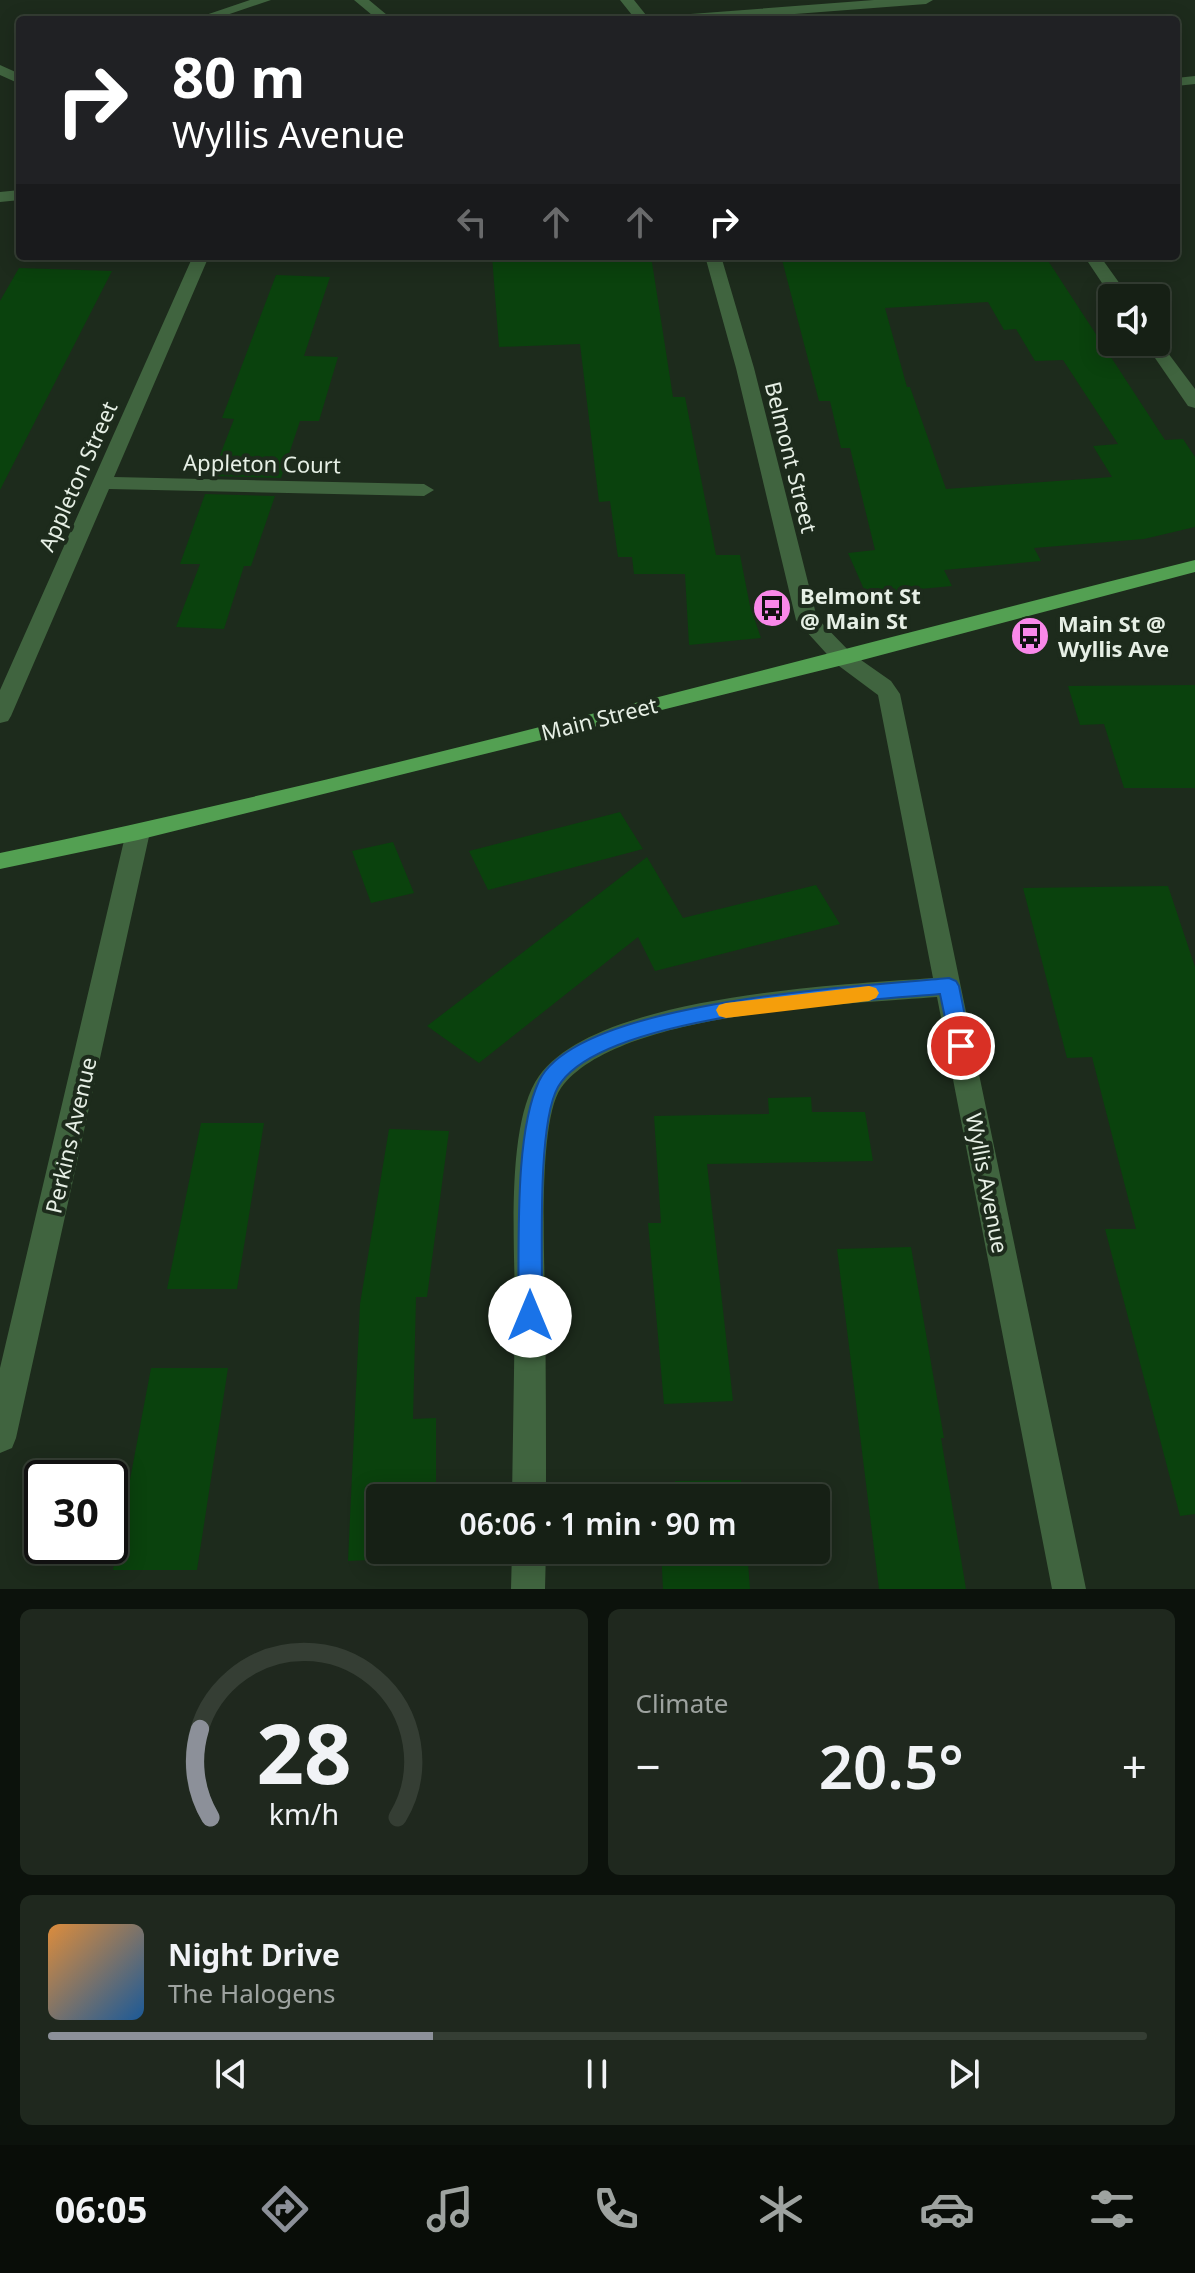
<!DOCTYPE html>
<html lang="en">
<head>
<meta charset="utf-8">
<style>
	:root { --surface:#162015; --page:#1f281e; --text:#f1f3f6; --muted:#9ea3a0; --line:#353e34; --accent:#8c9099 }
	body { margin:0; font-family:"Noto Sans",sans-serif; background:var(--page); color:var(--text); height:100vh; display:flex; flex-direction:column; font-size:30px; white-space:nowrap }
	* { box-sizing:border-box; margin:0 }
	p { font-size:26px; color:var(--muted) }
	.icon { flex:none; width:44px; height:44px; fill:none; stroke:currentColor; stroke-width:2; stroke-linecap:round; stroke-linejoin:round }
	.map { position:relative; height:1589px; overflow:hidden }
	.side { display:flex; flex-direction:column; gap:20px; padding:20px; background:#0c120c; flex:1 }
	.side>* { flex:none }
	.top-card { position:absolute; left:16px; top:16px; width:1164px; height:244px; border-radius:8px; box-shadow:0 4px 20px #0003,0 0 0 2px var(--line); background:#202124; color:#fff; overflow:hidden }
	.fabs { position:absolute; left:1098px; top:284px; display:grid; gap:16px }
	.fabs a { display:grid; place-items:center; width:72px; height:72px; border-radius:8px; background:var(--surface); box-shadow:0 4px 20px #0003,0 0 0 2px var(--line); font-size:40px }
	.speed { position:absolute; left:24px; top:1460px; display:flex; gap:16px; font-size:40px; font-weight:700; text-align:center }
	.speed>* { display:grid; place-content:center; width:104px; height:104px; border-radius:50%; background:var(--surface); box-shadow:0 4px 20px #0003,0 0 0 2px var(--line); line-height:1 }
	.speed .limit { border:4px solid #111; border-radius:12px; background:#fff; color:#111 }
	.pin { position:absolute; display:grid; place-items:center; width:68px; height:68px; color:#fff; margin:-34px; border:4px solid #fff; border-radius:50%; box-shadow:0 2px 8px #0007 }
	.me { position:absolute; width:88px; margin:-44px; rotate:0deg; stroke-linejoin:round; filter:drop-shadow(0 0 6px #0008) }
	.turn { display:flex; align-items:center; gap:28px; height:168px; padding:0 24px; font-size:36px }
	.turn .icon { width:104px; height:104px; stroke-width:2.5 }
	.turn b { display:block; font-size:56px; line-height:68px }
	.lanes { display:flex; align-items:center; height:76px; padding:0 24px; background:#0003; justify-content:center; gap:40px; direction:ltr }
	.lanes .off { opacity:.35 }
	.big { font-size:60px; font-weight:600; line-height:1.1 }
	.side .card { flex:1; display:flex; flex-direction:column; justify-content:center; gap:12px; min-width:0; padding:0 28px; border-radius:12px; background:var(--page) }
	.side .dial { align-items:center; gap:0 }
	.dial svg { height:208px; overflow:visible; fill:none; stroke:var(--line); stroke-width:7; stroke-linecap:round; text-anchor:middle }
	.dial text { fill:var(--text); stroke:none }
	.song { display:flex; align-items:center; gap:24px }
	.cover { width:96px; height:96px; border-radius:12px; background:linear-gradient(135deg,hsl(30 70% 55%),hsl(210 70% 35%)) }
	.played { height:8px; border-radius:4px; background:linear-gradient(90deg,var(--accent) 35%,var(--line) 35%) }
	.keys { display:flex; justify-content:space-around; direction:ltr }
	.heat { display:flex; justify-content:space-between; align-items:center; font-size:44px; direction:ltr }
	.side .tiles { flex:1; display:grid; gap:20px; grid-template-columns:1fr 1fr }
	.card:last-child { grid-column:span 2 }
	.trip { position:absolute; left:366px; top:1484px; width:464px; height:80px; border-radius:8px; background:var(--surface); box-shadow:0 4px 20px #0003,0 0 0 2px var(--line); font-weight:600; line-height:80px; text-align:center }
	.tab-bar { display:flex; height:128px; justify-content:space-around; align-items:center; background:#090d08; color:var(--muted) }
	.tab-bar .icon { width:56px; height:56px }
	.tab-bar .active { color:var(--accent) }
	.tab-bar b { font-size:36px; color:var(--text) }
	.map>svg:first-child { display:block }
	.building { fill:#0a420d; fill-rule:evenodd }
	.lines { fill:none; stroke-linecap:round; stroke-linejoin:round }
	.minor { fill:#40643f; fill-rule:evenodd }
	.major { fill:#53a052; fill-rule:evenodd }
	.route { fill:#1a73e8; stroke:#114b97; stroke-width:2 }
	.slow { fill:#f59e0b }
	.labels { text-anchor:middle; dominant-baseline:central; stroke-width:8; stroke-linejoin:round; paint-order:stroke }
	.street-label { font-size:22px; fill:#e6efe5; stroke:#1d2b1c }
	.poi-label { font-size:22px; font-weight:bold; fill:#e6efe5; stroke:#1d2b1c; text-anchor:start }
</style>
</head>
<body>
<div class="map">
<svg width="1195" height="1589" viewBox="0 0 1195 1589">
	<rect width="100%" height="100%" fill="#1d2b1c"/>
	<!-- building -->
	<path class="building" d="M 492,256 L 651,256 L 673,397 L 685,397 L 716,555 L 740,555 L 750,606 L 761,638 L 689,645 L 685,574 L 634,574 L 632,557 L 618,557 L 610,501 L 599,502 L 580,344 L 499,347 Z
		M 781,256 L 862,256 L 864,261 L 1045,256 L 1165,440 L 1183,439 L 1195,457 L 1195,527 L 1144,539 L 1034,548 L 1041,561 L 944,570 L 952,586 L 866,594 L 848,553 L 875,550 L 850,448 L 841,448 L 830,401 L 819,401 ZM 988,302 L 1004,330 L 1016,329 L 1035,361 L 1063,360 L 1118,444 L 1093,446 L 1112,477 L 946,489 L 910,387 L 907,387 L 885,308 Z
		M 19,268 L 112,271 L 0,490 L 0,301 Z
		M 276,275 L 330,277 L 304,356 L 338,357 L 319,421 L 300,421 L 281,478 L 212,476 L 234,419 L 222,418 Z
		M 205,494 L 275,496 L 251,566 L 244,566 L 224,629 L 176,627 L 200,564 L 180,564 Z
		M 1195,685 L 1195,788 L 1124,788 L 1104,724 L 1080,725 L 1068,686 Z
		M 620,812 L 643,849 L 488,890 L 469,851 Z
		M 393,842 L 414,893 L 371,903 L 352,851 Z
		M 647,857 L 683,918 L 816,885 L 840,924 L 655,971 L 638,937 L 479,1063 L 427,1026 Z
		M 1168,886 L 1195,967 L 1195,1514 L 1180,1516 L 1105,1229 L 1136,1229 L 1092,1057 L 1067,1058 L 1023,888 Z
		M 811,1097 L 812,1112 L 865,1112 L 873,1161 L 707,1164 L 733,1401 L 664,1404 L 648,1223 L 661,1223 L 654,1116 L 769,1114 L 768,1098 Z
		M 201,1123 L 264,1123 L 237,1289 L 167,1289 Z
		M 389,1129 L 449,1131 L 427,1297 L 416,1297 L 413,1419 L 436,1418 L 436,1494 L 380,1498 L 380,1550 L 410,1550 L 410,1558 L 348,1561 L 360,1304 Z
		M 911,1247 L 944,1438 L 941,1438 L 966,1589 L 879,1589 L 837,1249 Z
		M 151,1368 L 228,1368 L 197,1570 L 113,1570 Z
		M 741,1480 L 742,1498 L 675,1498 L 675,1481 Z
		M 661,1550 L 747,1550 L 750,1589 L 663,1589 Z"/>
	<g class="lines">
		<!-- minor -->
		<path class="minor" d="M 250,0 L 271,0 L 212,20 L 191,20 Z
			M 354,0 L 369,0 L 393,20 L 378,20 Z
			M 620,0 L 634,0 L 650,20 L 636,20 Z
			M 874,0 L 933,0 L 926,4 L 717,20 L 657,20 L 664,16 Z
			M 0,65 L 20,74 L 20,84 L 0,75 Z
			M 1195,76 L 1195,84 L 1176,86 L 1176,78 Z
			M 20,190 L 20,200 L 0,202 L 0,192 Z
			M 193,256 L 209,256 L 114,477 L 424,484 L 434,490 L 424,496 L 109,489 L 11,716 L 8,721 L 0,723 L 0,690 Z
			M 705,256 L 721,256 L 754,368 L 817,618 L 851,653 L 891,681 L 900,694 L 1086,1589 L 1052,1589 L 937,997 C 847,1004 616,1012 561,1088 C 537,1122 545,1264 545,1310 C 546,1373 546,1435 546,1498 L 512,1498 C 513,1435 514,1372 515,1309 C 515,1250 505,1124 539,1076 C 597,995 838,985 933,978 L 878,695 L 835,663 L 796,620 L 736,368 Z
			M 1084,256 L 1100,256 L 1130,298 L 1112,298 Z
			M 1156,337 L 1195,389 L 1195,408 L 1188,406 L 1144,342 L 1156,342 Z
			M 138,824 L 147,826 L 150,832 L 16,1438 L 12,1448 L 0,1453 L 0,1368 L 126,832 L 129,826 Z
			M 512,1550 L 546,1550 L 545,1589 L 511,1589 Z"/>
		<!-- major -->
		<path class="major" d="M 1195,560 L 1195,572 L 851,663 L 138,840 L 0,869 L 0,853 C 402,769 797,659 1195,560 Z"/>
	</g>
	<!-- route -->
	<path class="route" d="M 949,978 L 956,981 L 959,986 L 971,1046 L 968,1052 L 954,1052 L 951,1046 L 940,994 C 860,1001 600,1014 558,1087 C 536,1126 543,1266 542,1316 L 539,1323 L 530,1326 L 522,1323 L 518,1316 C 520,1252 513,1137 539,1081 C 578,1000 865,986 949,978 Z"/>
	<!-- slow -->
	<path class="slow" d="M 869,986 L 876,988 L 879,993 L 876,998 L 869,1001 L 726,1018 L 719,1016 L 716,1010 L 719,1005 L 726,1003 Z"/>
	<!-- icons -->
	<defs>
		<symbol id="bus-disc" viewBox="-11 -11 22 22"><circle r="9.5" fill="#f988e9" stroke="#1d2b1c"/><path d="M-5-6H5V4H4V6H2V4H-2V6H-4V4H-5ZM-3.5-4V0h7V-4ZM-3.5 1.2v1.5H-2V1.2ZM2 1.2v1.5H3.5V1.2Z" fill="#111"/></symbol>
	</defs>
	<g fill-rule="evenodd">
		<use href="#bus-disc" x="750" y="586" width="44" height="44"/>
		<use href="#bus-disc" x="1008" y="614" width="44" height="44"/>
	</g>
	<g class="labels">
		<!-- street labels -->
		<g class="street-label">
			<text transform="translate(792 457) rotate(76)">Belmont Street</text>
			<text transform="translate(262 463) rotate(1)">Appleton Court</text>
			<text transform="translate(77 476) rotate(-66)">Appleton Street</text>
			<text transform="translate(599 718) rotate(-14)">Main Street</text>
			<text transform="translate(70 1135) rotate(-77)">Perkins Avenue</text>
			<text transform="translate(988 1183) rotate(79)">Wyllis Avenue</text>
		</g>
		<!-- poi labels -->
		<g class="poi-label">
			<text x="800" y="595">Belmont St<tspan x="800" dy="25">@ Main St</tspan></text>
			<text x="1058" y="623">Main St @<tspan x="1058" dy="25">Wyllis Ave</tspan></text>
		</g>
	</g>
</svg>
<div class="fabs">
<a><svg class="icon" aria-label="sound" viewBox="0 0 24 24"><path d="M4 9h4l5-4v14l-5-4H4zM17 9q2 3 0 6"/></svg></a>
</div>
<div class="speed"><div class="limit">30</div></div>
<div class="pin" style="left:961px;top:1046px;background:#d93025"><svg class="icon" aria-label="arrive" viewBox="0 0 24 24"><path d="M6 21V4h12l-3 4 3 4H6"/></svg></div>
<svg class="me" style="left:530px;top:1316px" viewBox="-20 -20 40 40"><circle r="19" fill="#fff"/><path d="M0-13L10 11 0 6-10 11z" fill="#1a73e8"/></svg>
<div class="trip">06:06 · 1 min · 90 m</div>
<div class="top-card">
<div class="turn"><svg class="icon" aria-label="right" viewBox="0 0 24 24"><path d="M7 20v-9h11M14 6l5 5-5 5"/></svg><div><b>80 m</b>Wyllis Avenue</div></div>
<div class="lanes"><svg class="icon off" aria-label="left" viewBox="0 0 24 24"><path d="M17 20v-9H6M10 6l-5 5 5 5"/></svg><svg class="icon off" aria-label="ahead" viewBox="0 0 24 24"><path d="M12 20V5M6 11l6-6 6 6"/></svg><svg class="icon off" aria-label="ahead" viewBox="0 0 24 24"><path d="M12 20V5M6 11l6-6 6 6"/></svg><svg class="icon" aria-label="right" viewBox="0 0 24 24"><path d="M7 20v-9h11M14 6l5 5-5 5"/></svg></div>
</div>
</div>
<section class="side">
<div class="tiles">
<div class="card dial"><svg viewBox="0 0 100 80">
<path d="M14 69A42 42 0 1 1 86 69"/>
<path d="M14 69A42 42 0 0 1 10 35" stroke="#8c9099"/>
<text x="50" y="56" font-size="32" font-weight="700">28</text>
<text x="50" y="72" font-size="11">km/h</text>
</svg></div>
<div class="card"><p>Climate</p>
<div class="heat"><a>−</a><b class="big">20.5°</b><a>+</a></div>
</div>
<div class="card">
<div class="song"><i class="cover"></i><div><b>Night Drive</b><p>The Halogens</p></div></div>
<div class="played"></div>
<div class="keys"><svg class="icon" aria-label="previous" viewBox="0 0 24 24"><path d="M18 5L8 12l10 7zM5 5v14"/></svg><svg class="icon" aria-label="pause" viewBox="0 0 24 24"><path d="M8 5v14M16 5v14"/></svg><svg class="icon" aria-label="next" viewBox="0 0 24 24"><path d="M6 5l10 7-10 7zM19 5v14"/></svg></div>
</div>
</div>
</section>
<nav class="tab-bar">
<b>06:05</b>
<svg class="icon active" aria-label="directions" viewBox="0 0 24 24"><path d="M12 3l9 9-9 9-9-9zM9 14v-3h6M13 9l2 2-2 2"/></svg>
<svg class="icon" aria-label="music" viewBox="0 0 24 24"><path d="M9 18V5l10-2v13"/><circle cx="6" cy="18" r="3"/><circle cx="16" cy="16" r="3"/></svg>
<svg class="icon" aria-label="phone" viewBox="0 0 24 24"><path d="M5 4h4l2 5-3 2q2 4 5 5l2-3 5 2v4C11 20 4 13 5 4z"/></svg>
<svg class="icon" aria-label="climate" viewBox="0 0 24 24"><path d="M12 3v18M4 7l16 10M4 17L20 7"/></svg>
<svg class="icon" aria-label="car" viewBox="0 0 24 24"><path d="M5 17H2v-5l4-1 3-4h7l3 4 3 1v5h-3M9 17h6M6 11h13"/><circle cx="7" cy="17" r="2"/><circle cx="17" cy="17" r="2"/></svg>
<svg class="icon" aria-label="filters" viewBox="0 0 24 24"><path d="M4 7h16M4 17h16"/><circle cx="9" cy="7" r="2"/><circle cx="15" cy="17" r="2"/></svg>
</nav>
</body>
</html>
